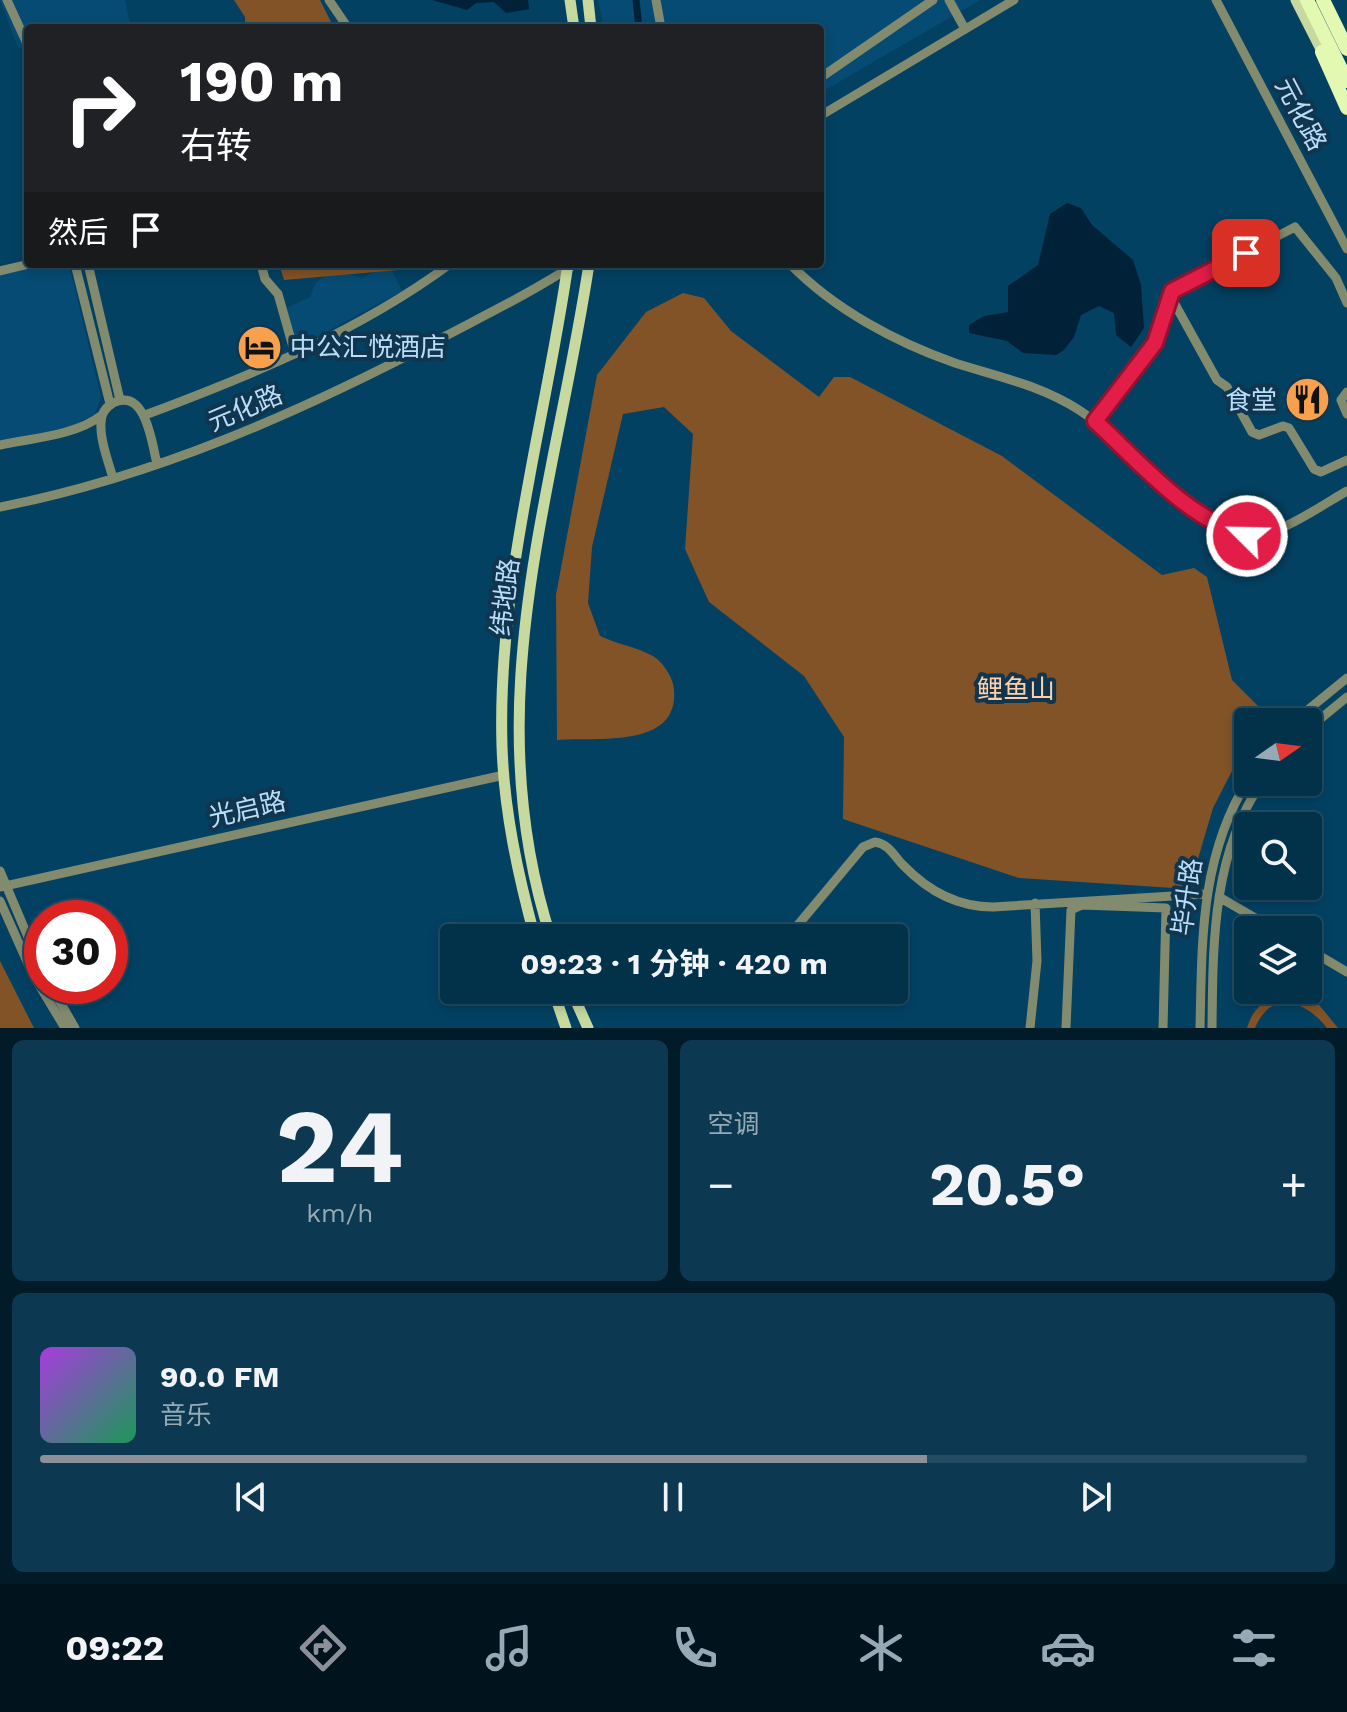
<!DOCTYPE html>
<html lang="zh">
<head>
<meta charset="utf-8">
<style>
	:root { --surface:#02314a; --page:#0c3951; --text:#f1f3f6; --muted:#96a9b5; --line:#234c62; --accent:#8c9099 }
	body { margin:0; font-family:"Work Sans","Noto Sans SC",sans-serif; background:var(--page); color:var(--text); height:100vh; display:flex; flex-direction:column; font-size:30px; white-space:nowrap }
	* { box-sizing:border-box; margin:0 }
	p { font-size:26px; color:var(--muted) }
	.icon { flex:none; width:44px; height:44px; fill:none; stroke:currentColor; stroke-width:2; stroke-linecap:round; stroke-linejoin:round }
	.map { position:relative; height:1028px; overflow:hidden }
	.drawer { display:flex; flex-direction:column; gap:12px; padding:12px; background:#011b29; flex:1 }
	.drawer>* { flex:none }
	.top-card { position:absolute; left:24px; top:24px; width:800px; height:244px; border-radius:8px; box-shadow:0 4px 12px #0003,0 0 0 2px var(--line); background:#202124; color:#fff; overflow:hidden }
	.needle { width:52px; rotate:76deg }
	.tools { position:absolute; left:1234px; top:708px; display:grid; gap:16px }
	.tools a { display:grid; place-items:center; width:88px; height:88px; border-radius:8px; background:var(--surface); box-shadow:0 4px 12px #0003,0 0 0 2px var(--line); font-size:40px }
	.speed { position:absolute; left:24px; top:900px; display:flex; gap:16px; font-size:40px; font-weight:700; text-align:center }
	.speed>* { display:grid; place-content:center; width:104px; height:104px; border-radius:50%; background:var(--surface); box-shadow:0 4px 12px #0003,0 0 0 2px var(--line); line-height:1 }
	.speed .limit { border:12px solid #d22; background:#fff; color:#111 }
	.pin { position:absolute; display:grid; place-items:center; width:68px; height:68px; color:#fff; margin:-34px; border-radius:16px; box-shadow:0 4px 12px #0006 }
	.me { position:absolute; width:88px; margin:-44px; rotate:293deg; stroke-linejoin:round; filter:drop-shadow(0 0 6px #0008) }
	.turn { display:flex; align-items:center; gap:28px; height:168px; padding:0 24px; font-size:36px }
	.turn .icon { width:104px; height:104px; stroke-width:2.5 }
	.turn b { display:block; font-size:56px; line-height:68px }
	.then { display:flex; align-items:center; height:76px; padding:0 24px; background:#0003; gap:16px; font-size:30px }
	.big { font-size:60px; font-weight:700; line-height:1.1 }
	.drawer .widget { flex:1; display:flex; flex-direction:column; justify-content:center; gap:12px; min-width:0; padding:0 28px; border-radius:12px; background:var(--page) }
	.drawer .dial { align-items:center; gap:0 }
	.dial b { font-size:104px; line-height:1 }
	.song { display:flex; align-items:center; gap:24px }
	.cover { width:96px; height:96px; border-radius:12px; background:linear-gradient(135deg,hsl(280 70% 55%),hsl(150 70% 35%)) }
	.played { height:8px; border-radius:4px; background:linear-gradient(90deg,var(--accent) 70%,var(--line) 70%) }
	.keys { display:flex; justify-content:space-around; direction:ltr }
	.heat { display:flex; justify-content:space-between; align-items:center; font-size:44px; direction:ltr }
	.drawer .tiles { flex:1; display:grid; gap:12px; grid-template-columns:1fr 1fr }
	.widget:last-child { grid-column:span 2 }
	.trip { position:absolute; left:440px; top:924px; width:468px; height:80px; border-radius:8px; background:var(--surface); box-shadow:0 4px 12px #0003,0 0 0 2px var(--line); font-weight:700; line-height:80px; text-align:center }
	.tab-bar { display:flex; height:128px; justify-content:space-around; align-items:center; background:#01141e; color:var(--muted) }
	.tab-bar .icon { width:56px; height:56px }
	.tab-bar .active { color:var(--accent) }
	.tab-bar b { font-size:36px; color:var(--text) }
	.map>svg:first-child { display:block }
	.built { fill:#064b73 }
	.green { fill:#825327 }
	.water { fill:#002137 }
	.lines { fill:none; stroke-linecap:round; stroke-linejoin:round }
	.canal { stroke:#002137; stroke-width:7 }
	.minor { stroke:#838b6f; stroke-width:9 }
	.major { stroke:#c8d99f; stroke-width:11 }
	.highway { stroke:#e3f8b1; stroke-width:14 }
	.route-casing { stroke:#92132f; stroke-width:20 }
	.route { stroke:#e11d48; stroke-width:14 }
	.labels { text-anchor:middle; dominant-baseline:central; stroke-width:8; stroke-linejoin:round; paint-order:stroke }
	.street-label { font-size:26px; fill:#badcf6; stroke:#10364f }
	.poi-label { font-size:26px; fill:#badcf6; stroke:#10364f; text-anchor:start }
	.park-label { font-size:26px; fill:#fecfa8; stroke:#10364f }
</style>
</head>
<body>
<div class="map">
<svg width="1347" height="1028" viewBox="0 0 1347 1028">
	<rect width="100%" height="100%" fill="#034163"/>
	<!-- built -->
	<path class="built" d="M 0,0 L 125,0 L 130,24 L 112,28 L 28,28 L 28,47 L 18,48 Z
		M 598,0 L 980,0 L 820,93 L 820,28 L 604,28 Z
		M 41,264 L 69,264 L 101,397 L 95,414 L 77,423 L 79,431 L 0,450 L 0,274 Z
		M 389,265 L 402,291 L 300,346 L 293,338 L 286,308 L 310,297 L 316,282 L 335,271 L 362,278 Z"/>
	<!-- green -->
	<path class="green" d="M 234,0 L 320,0 L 334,28 L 245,28 L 245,17 Z
		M 279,264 L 418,264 L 410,269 L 284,280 Z
		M 683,293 L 704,298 L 731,331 L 819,397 L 834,377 L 850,377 L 1002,456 L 1162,575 L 1194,568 L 1207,577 L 1232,680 L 1263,711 L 1257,722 L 1248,722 L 1248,740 L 1213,808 L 1189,889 L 1019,878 L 843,819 L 844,737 L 804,676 L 709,602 L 685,549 L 693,434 L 664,407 L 623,414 L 592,547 L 588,603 L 600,636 C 617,644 636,647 651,655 C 662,660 674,678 674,690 C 679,749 598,737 557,740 L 556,595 L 597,375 L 646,312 Z
		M 0,961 L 34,1028 L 0,1028 Z
		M 1290,993 L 1315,1000 L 1338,1028 L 1327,1028 C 1306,1001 1272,988 1255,1028 L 1247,1028 C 1253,1007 1268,995 1290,993 Z"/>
	<!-- water -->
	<path class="water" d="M 432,0 L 528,0 L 529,9 L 506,13 L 494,2 L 476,3 L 467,10 Z
		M 1067,203 L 1081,208 L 1092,225 L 1133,260 L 1141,285 L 1144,328 L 1131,347 L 1116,335 L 1114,313 L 1099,306 L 1081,315 L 1074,337 L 1064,350 L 1056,355 L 1023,353 L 1007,341 L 969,333 L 969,325 L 984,316 L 1008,312 L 1008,286 L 1038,265 L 1050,214 Z"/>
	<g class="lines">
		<!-- canal -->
		<path class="canal" d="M 636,0 L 639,28"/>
		<!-- minor -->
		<path class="minor" d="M 7,0 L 28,46
			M 329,0 L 348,28
			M 656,0 L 661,28
			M 949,0 L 965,29
			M 1216,0 L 1347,249
			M 28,66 L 28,74
			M 820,78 L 933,0
			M 820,116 L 1014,0
			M 75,264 L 110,404
			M 88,264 L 120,400
			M 261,264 L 265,279 L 278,294 L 295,354
			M 790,264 C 834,309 895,342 955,363 C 999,377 1040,385 1079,410 C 1126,440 1194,532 1248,536 C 1276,538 1322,505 1347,491
			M 0,271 L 29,264
			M 1171,297 L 1217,380 L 1227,387 L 1252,432 L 1259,435 L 1283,426 L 1289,428 L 1314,469 L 1321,472 L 1347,460
			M 1347,392 L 1341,400 L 1347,414
			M 145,415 C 252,375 358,332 450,264
			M 1095,421 L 1155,343 L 1172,291 L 1295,227 L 1336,278 L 1347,303
			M 0,445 C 32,438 75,436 102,415
			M 113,478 C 108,461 100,440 101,423 C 101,414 106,407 113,403 C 146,387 152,444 157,464
			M 0,507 C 154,477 298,413 436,341 C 483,316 531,293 575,264
			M 1293,722 L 1347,678
			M 1308,729 L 1347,697
			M 0,871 L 42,970
			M 0,887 L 504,775
			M 1219,897 L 1276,930
			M 0,901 L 33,975 L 65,1028
			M 787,938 L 863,847 L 875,842 C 889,844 894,856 903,865 C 928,891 957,907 993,907 L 1206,894
			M 1308,949 L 1347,972
			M 51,986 L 75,1028
			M 750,991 L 751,990
			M 1030,1028 L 1037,961 L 1035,903
			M 1066,1028 L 1071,910 L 1082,905 L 1166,908 L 1163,1028
			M 1200,1028 C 1202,941 1200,857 1248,780
			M 1212,1028 C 1213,944 1212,854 1262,782"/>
		<!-- major -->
		<path class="major" d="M 570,0 L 574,28
			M 588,0 L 591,28
			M 1296,0 L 1325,57
			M 535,938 C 518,875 504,811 502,746 C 497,583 545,424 568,264
			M 551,938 C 475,704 554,494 589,264
			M 553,990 L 566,1028
			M 571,990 L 588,1028"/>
		<!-- highway -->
		<path class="highway" d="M 1307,0 L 1347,81
			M 1323,0 L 1347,49
			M 1322,52 L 1347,108"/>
	</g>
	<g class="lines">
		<defs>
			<path id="route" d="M 1246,253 L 1172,291 L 1155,343 L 1095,421 C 1141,463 1186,518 1247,536"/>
		</defs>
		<!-- route casing -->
		<use href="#route" class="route-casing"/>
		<!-- route -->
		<use href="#route" class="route"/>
	</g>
	<!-- icons -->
	<defs>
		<symbol id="hotel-disc" viewBox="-11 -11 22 22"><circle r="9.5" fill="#f8a04b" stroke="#10364f"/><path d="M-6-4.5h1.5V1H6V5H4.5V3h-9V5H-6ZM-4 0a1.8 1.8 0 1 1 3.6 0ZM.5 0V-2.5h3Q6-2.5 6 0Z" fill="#111"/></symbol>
		<symbol id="restaurant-disc" viewBox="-11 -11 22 22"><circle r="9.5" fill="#f8a04b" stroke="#10364f"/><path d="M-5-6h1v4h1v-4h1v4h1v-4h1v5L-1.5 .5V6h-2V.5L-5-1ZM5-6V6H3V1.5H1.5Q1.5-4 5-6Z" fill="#111"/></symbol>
	</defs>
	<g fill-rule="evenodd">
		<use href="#hotel-disc" x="234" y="322" width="51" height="51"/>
		<use href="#restaurant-disc" x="1282" y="374" width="51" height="51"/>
	</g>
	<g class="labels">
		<!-- street labels -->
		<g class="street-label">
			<text transform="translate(1301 114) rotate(62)">元化路</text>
			<text transform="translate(245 408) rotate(-23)">元化路</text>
			<text transform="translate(505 597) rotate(-83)">纬地路</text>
			<text transform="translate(247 809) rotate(-13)">光启路</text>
			<text transform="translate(1187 897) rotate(-82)">毕升路</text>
		</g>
		<!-- poi labels -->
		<g class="poi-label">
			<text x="290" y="347">中公汇悦酒店</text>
			<text x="1277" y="400" text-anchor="end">食堂</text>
		</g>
		<!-- park labels -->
		<g class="park-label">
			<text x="1016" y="689">鲤鱼山</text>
		</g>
	</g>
</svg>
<div class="tools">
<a><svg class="needle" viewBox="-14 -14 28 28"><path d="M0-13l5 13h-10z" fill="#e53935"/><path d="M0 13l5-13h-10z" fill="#96a9b5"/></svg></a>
<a><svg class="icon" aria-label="search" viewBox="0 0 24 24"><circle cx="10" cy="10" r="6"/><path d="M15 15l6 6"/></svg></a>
<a><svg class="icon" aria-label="layers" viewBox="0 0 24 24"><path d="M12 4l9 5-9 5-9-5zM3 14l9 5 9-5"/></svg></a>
</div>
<div class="speed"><div class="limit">30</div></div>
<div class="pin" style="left:1246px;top:253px;background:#d93025"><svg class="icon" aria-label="arrive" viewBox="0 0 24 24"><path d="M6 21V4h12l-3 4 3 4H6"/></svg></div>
<svg class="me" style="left:1247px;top:536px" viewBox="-20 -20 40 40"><circle r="17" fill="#e11d48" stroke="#fff" stroke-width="3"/><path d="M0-11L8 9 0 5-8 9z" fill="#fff"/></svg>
<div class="trip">09:23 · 1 分钟 · 420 m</div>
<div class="top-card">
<div class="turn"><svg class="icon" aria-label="right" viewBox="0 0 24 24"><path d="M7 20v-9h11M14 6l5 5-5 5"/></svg><div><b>190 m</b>右转</div></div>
<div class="then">然后<svg class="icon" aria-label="arrive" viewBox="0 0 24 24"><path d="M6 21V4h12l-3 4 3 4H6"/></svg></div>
</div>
</div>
<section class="drawer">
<div class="tiles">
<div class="widget dial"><b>24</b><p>km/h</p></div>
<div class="widget"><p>空调</p>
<div class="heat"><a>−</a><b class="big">20.5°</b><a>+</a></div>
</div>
<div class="widget">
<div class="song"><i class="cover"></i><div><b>90.0 FM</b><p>音乐</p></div></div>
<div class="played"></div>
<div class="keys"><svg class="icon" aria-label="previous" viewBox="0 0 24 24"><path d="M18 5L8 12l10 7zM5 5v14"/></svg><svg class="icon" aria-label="pause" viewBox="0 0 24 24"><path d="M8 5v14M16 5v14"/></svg><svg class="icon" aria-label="next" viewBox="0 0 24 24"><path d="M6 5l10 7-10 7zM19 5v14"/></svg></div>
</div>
</div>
</section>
<nav class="tab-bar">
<b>09:22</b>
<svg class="icon active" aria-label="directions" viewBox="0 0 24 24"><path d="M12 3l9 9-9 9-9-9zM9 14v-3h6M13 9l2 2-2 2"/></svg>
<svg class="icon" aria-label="music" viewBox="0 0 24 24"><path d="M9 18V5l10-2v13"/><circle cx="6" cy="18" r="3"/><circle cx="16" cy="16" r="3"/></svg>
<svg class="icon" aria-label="phone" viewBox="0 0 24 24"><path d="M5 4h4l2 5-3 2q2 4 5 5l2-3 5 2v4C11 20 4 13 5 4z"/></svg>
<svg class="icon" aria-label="climate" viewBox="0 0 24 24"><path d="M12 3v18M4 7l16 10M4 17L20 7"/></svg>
<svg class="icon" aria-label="car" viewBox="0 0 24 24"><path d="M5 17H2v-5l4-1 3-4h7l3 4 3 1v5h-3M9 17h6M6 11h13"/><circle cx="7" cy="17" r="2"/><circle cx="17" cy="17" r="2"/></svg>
<svg class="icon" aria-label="filters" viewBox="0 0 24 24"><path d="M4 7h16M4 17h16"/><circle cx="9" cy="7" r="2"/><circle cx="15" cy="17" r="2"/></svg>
</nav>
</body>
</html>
